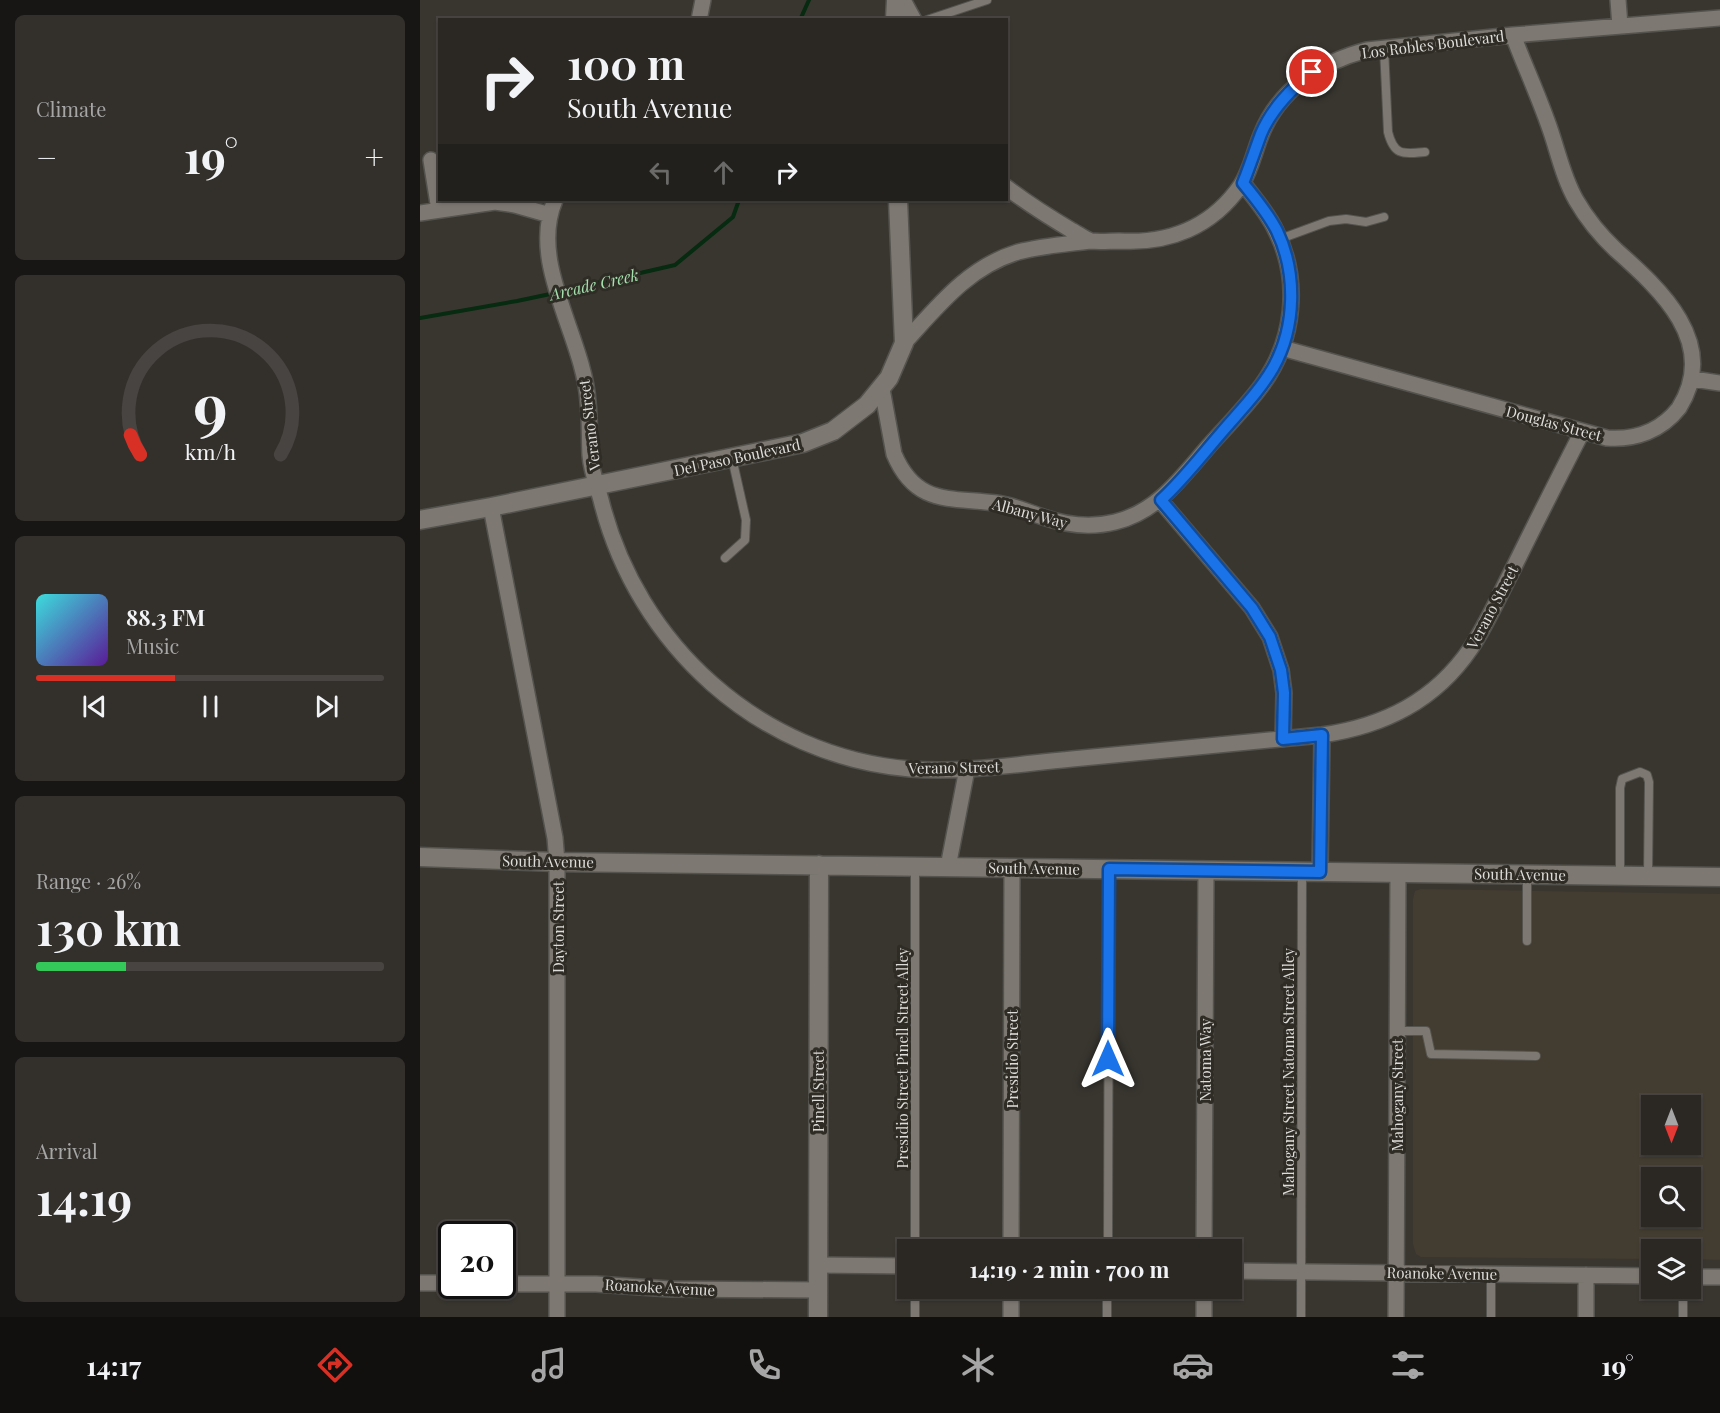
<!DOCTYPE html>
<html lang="en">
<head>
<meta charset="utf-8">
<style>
	:root { --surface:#2b2824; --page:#33302c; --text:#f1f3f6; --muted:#a6a6a6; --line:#474441; --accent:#d93025 }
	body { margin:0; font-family:"Playfair Display",serif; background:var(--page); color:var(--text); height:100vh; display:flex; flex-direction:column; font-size:22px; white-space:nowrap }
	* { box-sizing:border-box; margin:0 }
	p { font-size:20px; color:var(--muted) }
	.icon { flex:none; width:33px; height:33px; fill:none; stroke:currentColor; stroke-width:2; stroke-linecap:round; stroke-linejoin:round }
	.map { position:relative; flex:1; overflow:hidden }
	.side { display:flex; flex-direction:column; gap:15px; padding:15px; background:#181614; width:420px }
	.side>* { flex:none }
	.guide { position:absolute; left:18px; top:18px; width:570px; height:183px; border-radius:0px; box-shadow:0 2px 4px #0004,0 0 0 2px var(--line); background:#2b2824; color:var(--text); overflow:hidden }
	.needle { width:39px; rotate:180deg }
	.buttons { position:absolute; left:1221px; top:1095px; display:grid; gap:12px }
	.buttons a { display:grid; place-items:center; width:60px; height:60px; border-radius:0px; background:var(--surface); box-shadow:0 2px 4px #0004,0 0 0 2px var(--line); font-size:30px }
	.speed { position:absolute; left:18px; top:1221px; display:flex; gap:12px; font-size:30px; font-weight:700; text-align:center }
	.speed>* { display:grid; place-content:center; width:78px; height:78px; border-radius:50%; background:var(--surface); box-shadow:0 2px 4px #0004,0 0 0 2px var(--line); line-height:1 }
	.speed .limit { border:3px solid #111; border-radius:9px; background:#fff; color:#111 }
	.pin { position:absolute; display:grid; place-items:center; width:51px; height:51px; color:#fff; margin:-26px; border:3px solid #fff; border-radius:50%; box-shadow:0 2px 6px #0007 }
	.me { position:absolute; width:66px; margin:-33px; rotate:0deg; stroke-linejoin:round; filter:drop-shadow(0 0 4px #0008) }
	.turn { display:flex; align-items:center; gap:21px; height:126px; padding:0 30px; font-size:27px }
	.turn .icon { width:78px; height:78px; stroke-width:2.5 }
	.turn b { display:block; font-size:42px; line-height:51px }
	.lanes { display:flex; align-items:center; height:57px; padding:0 30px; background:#0003; justify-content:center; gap:30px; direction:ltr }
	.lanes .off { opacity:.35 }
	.big { font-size:45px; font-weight:700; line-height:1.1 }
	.side .card { flex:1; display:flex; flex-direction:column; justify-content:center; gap:9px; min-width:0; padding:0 21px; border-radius:9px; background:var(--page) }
	.side .dial { align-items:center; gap:0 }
	.dial svg { height:156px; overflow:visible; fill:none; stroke:var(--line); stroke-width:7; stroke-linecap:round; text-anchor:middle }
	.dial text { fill:var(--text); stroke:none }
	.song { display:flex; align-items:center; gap:18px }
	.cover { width:72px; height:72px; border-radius:9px; background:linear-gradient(135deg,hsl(180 70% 55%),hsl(270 70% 35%)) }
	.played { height:6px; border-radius:3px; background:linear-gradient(90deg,var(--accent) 40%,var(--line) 40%) }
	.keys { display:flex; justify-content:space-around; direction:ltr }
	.heat { display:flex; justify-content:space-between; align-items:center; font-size:33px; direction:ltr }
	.charge { height:9px; border-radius:4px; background:linear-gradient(90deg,#34c759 26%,var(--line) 0) }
	.trip { position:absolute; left:477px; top:1239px; width:345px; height:60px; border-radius:0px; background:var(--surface); box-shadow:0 2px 4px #0004,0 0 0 2px var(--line); font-weight:700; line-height:60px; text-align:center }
	.tab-bar { display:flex; height:96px; justify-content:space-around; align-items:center; background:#11100e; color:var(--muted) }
	.tab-bar .icon { width:42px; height:42px }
	.tab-bar .active { color:var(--accent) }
	.tab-bar b { font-size:27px; color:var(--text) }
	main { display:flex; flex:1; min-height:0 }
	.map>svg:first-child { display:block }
	.built { fill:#433c30; fill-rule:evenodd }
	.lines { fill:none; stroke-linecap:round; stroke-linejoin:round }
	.stream { stroke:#062b10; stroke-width:4 }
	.lane-casing { stroke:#55534e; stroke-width:10 }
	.street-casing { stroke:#55534e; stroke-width:18 }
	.secondary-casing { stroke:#55534e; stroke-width:21 }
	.lane { stroke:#7d7972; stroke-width:8 }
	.street { stroke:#7d7972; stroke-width:15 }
	.secondary { stroke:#7d7972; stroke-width:18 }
	.route-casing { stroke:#114b97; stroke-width:15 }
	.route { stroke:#1a73e8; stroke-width:10 }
	.labels { text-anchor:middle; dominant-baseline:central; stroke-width:6; stroke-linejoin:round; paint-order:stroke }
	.street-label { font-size:15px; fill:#dfddd9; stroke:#2f2c26 }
	.water-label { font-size:16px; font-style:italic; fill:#a5e2ae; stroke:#2f2c26 }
</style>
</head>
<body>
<main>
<section class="side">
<div class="card"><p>Climate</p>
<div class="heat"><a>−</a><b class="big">19°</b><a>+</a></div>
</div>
<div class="card dial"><svg viewBox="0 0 100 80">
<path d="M14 69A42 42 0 1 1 86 69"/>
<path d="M14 69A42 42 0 0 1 9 59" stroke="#d93025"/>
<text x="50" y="56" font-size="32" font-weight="700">9</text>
<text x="50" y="72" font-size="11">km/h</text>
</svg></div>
<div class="card">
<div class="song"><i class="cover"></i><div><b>88.3 FM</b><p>Music</p></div></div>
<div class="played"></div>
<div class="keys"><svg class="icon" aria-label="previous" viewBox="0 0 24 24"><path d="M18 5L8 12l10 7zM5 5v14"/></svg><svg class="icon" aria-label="pause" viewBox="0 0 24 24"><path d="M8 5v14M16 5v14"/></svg><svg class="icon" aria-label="next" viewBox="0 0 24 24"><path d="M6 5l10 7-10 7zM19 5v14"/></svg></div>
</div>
<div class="card"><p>Range · 26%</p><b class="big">130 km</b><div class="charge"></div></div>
<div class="card"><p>Arrival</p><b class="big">14:19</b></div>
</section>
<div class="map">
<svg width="1300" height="1317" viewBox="0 0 1300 1317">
	<rect width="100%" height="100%" fill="#393630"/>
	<!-- built -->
	<path class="built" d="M 1001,889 L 1300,894 L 1300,1260 L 1271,1259 L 1270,1250 L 1232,1250 L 1231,1259 L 1001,1257 L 996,1254 L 993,1244 L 993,899 L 995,891 ZM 1232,1106 L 1270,1106 L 1270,1144 L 1232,1144 ZM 1232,1178 L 1270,1178 L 1270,1216 L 1232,1216 Z"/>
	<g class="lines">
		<!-- stream -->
		<path class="stream" d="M 380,20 L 389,0
			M 142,291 L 255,265 L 313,217 L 319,200
			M 0,318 L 97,301 L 135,293"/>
		<defs>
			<path id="lane" d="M 507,20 L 567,0
				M 964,48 L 968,132 C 974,156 983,154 1005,152
				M 860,239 L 909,221 L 926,219 L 946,222 L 964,217
				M 305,558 L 325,540 L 326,520 L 312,458
				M 1107,875 L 1107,941
				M 1200,876 L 1200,788 L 1202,779 L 1220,772 L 1227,775 L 1229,782 L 1228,875
				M 977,1031 L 1006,1031 L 1011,1054 L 1116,1056
				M 495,1250 L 495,867
				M 688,1250 L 689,870
				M 495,1317 L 495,1288
				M 687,1317 L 687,1288
				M 881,1317 L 882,872
				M 1071,1317 L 1071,1274
				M 1263,1317 L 1263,1288"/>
			<path id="street" d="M 483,0 L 494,20
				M 1198,0 L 1200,26
				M 279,20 L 283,0
				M 11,160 L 19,210
				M 586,187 C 607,203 629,217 651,230 C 657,233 665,239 671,241 C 680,242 690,241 699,241 C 749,244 792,227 821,185 C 831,170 834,152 841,135 C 859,89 901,62 947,50 L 1093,35 L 1300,18
				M 135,200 C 108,264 164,337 168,402 C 170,420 169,438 170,455 C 171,470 177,486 181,500 C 217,645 339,756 490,769 C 544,773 599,764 652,759 C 735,751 819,743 902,735 C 964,726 1015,701 1051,648 C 1068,622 1080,594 1094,567 C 1116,522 1139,477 1162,432
				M 0,213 L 75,202 L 95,205 L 130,215
				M 484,343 C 518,306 548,267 598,252 C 621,246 647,244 671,241
				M 862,348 L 1187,438 C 1215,440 1241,431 1259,408 C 1300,343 1240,289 1196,250 C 1181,236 1167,219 1156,200 C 1144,179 1139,156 1131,132 C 1120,99 1105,67 1093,35
				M 1273,379 L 1300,383
				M 462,389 L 474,454 C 496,506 530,497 576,503 C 593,505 608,512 623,517 C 646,525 671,528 695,522 C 737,512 761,478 788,447 C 806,427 826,407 842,385 C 874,341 881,281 856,231 C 848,213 834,198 823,183
				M 740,500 L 832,608 L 850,637 L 861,670 L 864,693 L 863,739
				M 71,507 L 135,838 L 137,862 L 137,1317
				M 528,867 L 547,769
				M 900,872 L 902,735
				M 591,1250 L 592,868
				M 784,1250 L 786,870
				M 398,1265 L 488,1266
				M 812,1271 L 1232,1276
				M 1166,1275 L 1166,1317
				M 1270,1277 L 1300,1277
				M 0,1283 L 32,1283
				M 82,1284 L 176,1284 L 250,1289 L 398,1290
				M 591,1317 L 591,1288
				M 784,1317 L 784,1288
				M 976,1317 L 978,873"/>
			<path id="secondary" d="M 475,20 L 476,0
				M 0,520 L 71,507 L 383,443 L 413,431 L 447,405 L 469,378 L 484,343 L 478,200
				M 0,857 L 137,862 L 1300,877
				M 398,1317 L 399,865"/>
		</defs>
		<!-- lane casing -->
		<use href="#lane" class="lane-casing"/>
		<!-- street casing -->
		<use href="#street" class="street-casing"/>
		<!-- secondary casing -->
		<use href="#secondary" class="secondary-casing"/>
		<!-- lane -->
		<use href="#lane" class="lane"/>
		<!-- street -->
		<use href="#street" class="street"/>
		<!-- secondary -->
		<use href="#secondary" class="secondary"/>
	</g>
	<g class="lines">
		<defs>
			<path id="route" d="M 688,1059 L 689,869 L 900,872 L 902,735 L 863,739 L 864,693 L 861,670 L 850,637 L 832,608 L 741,500 C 763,480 782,455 802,432 C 820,411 839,392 853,368 C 876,327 877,273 857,231 C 848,213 835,198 823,183 C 830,166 835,150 841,134 C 852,108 871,89 892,72"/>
		</defs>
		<!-- route casing -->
		<use href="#route" class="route-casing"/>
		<!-- route -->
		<use href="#route" class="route"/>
	</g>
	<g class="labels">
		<!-- street labels -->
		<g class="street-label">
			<text transform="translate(1013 44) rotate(-7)">Los Robles Boulevard</text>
			<text transform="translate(1134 423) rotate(15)">Douglas Street</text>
			<text transform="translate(169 425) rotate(-97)">Verano Street</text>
			<text transform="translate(317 457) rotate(-12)">Del Paso Boulevard</text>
			<text transform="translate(610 513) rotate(15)">Albany Way</text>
			<text transform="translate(1072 607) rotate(-62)">Verano Street</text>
			<text transform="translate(534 767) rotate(-1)">Verano Street</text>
			<text transform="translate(128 861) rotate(1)">South Avenue</text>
			<text transform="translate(614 868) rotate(1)">South Avenue</text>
			<text transform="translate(1100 874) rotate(1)">South Avenue</text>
			<text transform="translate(138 927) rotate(-90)">Dayton Street</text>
			<text transform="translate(482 1058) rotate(-90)">Presidio Street Pinell Street Alley</text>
			<text transform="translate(592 1059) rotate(-90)">Presidio Street</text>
			<text transform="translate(785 1060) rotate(-90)">Natoma Way</text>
			<text transform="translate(868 1072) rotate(-90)">Mahogany Street Natoma Street Alley</text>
			<text transform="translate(398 1091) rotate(-90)">Pinell Street</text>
			<text transform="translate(977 1095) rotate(-90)">Mahogany Street</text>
			<text transform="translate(1022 1273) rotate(1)">Roanoke Avenue</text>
			<text transform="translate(240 1287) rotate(3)">Roanoke Avenue</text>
		</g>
		<!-- water labels -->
		<g class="water-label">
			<text transform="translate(174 284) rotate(-13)">Arcade Creek</text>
		</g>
	</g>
</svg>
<div class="buttons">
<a><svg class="needle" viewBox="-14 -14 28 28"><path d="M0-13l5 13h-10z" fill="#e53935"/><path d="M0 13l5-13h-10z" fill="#a6a6a6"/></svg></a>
<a><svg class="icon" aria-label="search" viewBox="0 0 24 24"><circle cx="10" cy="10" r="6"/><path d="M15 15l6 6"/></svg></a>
<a><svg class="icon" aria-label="layers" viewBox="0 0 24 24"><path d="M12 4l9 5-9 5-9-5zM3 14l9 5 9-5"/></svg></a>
</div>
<div class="speed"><div class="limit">20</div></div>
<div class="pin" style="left:892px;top:72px;background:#d93025"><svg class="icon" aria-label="arrive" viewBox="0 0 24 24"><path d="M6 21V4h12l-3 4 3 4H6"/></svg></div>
<svg class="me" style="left:688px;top:1059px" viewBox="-20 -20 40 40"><path d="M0-17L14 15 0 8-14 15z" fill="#1a73e8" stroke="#fff" stroke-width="4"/></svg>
<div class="trip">14:19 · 2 min · 700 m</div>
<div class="guide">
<div class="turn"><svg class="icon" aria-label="right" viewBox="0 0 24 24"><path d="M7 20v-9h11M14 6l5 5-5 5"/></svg><div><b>100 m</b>South Avenue</div></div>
<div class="lanes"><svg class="icon off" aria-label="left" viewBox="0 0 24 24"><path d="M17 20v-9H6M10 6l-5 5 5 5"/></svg><svg class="icon off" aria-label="ahead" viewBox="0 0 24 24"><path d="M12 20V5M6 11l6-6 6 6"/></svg><svg class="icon" aria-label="right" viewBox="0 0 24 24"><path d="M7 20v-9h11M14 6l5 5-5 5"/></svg></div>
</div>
</div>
</main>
<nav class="tab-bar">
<b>14:17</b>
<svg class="icon active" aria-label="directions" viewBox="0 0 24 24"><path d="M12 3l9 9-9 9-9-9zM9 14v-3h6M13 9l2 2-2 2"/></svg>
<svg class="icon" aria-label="music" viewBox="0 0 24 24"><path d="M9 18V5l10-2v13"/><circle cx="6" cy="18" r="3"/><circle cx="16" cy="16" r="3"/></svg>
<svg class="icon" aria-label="phone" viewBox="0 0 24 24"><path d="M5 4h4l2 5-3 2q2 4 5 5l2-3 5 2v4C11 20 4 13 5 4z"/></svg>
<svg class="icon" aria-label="climate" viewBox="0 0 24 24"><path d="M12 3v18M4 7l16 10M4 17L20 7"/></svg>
<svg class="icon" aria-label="car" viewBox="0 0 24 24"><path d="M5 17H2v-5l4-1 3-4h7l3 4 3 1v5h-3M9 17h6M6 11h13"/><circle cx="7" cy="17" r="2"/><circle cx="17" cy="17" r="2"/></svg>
<svg class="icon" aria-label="filters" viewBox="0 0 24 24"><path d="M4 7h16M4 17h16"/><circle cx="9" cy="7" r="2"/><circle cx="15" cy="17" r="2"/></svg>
<b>19°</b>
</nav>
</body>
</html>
